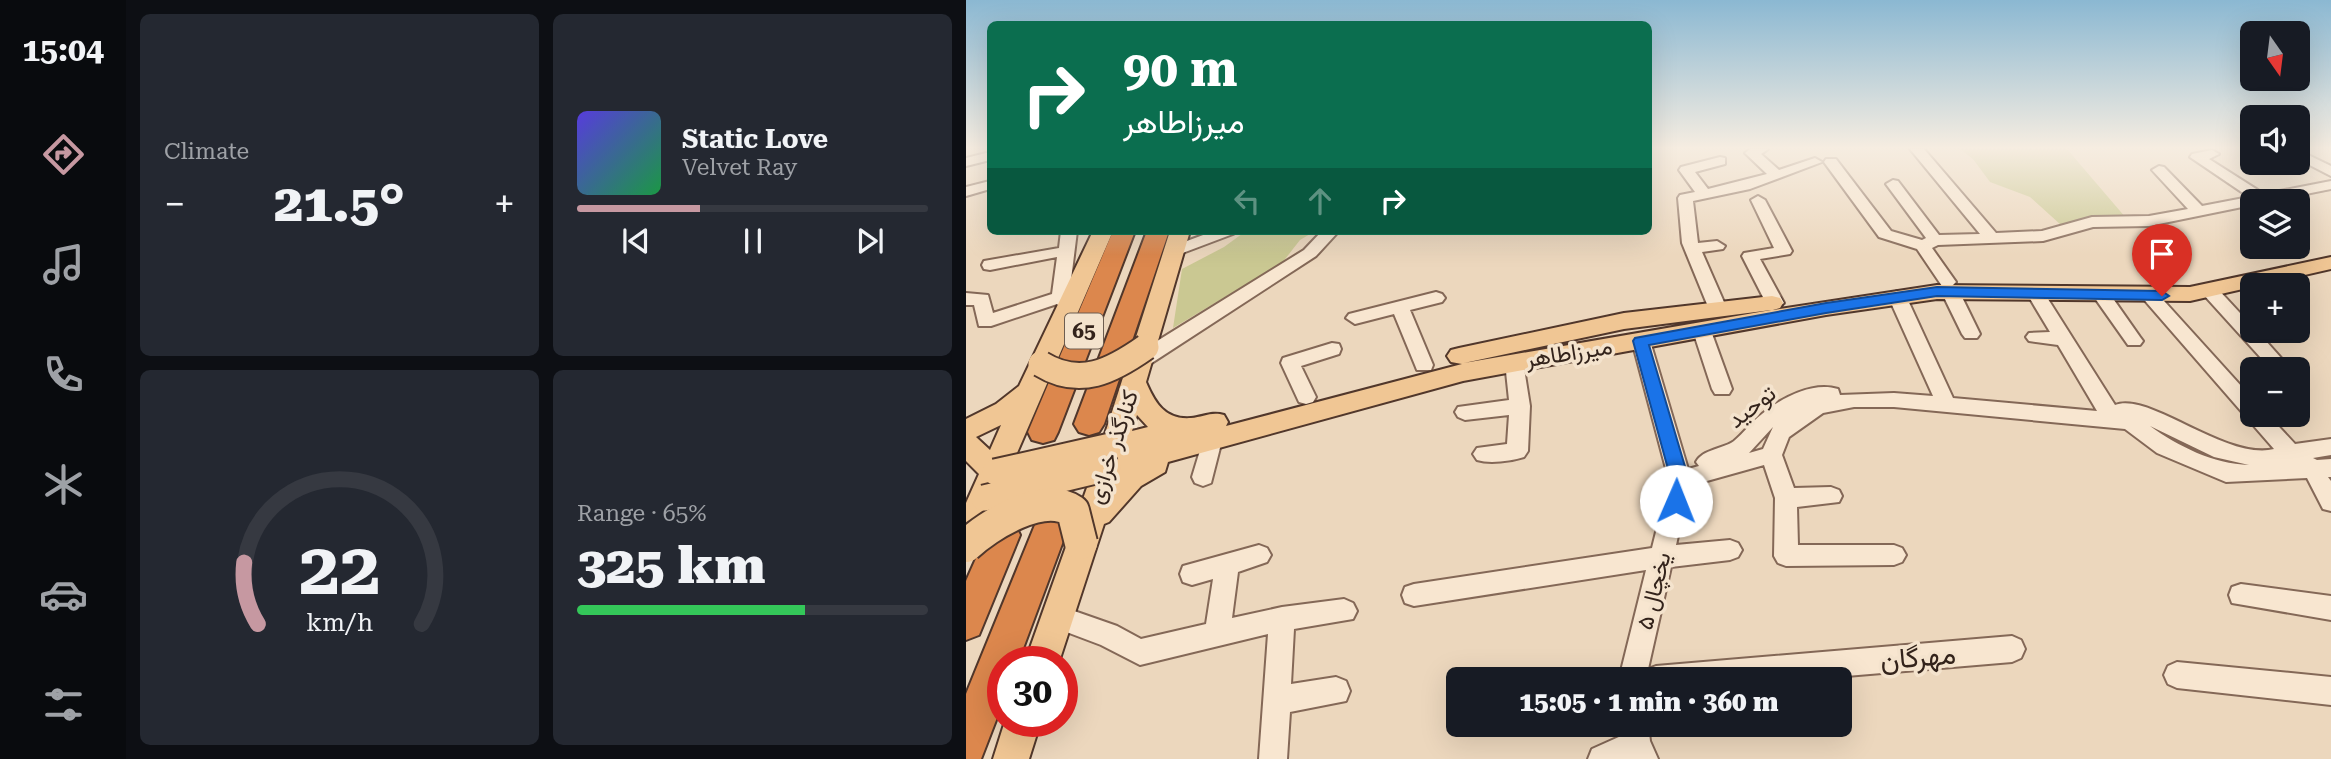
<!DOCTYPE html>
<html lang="en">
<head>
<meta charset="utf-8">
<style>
	:root { --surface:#171b24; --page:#242831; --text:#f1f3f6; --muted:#9ea1a6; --line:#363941; --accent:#c698a1 }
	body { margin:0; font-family:"Roboto Serif",Vazirmatn,serif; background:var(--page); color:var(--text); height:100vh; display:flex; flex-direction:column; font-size:26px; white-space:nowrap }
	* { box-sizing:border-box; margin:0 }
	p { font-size:23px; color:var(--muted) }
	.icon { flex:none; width:38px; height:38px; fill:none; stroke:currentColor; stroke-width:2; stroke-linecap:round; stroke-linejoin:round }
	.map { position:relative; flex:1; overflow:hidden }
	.drawer { display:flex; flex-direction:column; gap:14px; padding:14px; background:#0d0f14; width:840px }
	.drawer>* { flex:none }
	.guide { position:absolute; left:21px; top:21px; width:665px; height:214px; border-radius:10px; box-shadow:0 7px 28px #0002; background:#0b6e4f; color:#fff; overflow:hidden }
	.needle { width:46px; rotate:166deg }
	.fabs { position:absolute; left:1274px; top:21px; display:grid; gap:14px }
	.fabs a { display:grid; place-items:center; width:70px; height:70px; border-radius:10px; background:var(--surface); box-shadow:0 7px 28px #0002; font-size:35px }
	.speed { position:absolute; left:21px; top:646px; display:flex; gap:14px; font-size:35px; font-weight:700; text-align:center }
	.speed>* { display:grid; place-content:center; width:91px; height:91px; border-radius:50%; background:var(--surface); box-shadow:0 7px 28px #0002; line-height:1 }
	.speed .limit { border:10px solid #d22; background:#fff; color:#111 }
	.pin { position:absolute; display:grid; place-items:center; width:60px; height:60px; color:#fff; margin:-72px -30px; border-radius:50% 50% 50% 0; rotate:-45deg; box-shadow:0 0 7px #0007 }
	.pin .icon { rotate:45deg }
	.me { position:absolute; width:77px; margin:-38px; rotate:1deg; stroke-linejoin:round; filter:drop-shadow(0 0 5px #0008) }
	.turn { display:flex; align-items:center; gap:24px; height:147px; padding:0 21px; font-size:32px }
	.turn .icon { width:91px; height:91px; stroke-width:2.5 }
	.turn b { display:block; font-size:49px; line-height:60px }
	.lanes { display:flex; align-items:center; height:66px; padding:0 21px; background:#0003; justify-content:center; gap:35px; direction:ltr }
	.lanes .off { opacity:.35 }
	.big { font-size:52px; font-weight:800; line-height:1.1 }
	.drawer .widget { flex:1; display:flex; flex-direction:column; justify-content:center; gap:10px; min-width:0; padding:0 24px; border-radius:10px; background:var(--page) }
	.drawer .dial { align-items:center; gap:0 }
	.dial svg { height:182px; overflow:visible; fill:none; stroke:var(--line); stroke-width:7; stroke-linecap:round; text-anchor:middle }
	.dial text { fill:var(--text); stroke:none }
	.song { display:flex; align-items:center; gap:21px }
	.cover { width:84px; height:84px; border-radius:10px; background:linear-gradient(135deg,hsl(250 70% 55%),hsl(140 70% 35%)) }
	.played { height:7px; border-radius:4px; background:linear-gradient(90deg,var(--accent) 35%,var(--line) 35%) }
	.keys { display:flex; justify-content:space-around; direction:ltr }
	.heat { display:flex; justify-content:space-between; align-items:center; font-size:38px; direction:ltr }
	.charge { height:10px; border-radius:5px; background:linear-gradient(90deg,#34c759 65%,var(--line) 0) }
	.drawer .tiles { flex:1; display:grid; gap:14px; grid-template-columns:repeat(2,1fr) }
	.trip { position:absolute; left:480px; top:667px; width:406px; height:70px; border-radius:10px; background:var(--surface); box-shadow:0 7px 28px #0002; font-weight:800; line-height:70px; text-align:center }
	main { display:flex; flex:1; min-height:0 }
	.dock { display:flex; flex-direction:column; width:126px; justify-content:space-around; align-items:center; background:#090b0e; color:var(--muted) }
	.dock .icon { width:49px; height:49px }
	.dock .active { color:var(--accent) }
	.dock b { font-size:32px; color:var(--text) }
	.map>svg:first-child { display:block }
	.green { fill:#cac892 }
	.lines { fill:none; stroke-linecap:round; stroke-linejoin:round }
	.minor-casing { stroke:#846857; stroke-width:4 }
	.major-casing { stroke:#51372b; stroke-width:4 }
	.highway-casing { stroke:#51372b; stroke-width:4 }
	.minor { fill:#f8e6d0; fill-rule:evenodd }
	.major { fill:#f0c694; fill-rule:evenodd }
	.highway { fill:#dc874d; fill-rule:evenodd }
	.major-bridge-far1-casing { stroke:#51372b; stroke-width:29; stroke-linecap:butt }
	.major-bridge-casing { stroke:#51372b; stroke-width:36; stroke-linecap:butt }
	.major-bridge-far1 { stroke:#f0c694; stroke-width:25 }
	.major-bridge { stroke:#f0c694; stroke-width:32 }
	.route { fill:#1a73e8; stroke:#114b97; stroke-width:2 }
	.labels { text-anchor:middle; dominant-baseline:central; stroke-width:7; stroke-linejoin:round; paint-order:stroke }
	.shield { fill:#f4e3cd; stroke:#6d5d50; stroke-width:2 }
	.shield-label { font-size:21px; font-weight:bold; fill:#33231b }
	.street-label { font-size:23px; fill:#33231b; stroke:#f4e3cd }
	.near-street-label { font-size:28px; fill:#33231b; stroke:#f4e3cd }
</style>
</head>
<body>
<main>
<nav class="dock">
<b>15:04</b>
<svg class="icon active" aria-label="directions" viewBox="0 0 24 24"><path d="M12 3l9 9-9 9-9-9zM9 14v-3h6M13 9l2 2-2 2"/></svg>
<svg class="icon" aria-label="music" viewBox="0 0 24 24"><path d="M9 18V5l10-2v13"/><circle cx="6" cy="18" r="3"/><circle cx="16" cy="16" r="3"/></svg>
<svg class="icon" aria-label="phone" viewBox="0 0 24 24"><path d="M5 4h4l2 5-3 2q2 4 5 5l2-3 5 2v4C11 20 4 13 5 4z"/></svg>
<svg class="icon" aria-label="climate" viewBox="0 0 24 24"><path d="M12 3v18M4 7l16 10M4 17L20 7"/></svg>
<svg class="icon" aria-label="car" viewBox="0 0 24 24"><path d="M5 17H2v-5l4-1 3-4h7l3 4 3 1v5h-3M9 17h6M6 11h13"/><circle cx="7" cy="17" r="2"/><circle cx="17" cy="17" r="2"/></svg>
<svg class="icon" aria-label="filters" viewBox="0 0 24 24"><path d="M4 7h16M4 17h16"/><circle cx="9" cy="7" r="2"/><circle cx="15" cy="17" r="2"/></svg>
</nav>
<section class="drawer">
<div class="tiles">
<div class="widget"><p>Climate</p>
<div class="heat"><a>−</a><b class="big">21.5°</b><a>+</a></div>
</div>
<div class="widget">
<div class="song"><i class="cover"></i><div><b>Static Love</b><p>Velvet Ray</p></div></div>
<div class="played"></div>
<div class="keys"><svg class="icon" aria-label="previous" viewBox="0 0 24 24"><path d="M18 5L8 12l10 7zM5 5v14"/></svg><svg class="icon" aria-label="pause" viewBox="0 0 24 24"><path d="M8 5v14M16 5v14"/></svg><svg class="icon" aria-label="next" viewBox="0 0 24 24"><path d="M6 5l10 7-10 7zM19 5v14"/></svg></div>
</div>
<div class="widget dial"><svg viewBox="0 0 100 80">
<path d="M14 69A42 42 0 1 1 86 69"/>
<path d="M14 69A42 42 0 0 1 8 42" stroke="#c698a1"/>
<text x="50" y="56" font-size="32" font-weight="700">22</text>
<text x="50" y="72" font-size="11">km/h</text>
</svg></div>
<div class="widget"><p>Range · 65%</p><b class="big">325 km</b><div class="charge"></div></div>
</div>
</section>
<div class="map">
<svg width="1365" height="759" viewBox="0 0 1365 759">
	<rect width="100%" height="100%" fill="#ecd7bd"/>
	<!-- green -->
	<path class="green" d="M 994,149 L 1101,149 L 1160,218 L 1121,218 L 1095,225 L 1064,197 L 1024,182 L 1007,159 Z
		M 280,231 L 349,231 L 334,240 L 316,263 L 207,328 L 216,269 L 258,247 Z"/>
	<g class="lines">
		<defs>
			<path id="minor" d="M 784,149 L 802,149 L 795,154 L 813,170 L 849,158 L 856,162 L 784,189 L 727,201 L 732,243 L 751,241 L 759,246 L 757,249 L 736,252 L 761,309 L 752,315 L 743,309 L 716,243 L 712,198 L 714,195 L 729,192 L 713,170 L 715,167 L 754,157 L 759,158 L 759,164 L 729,172 L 742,189 L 801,174 L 779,153 Z
				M 944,149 L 958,149 L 1030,233 L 1076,231 L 1126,217 L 1183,216 L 1222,209 L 1186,170 L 1193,166 L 1198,167 L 1236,206 L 1283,197 L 1224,157 L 1226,154 L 1246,150 L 1253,154 L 1243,159 L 1298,194 L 1365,181 L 1365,189 L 1305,201 L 1286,201 L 1286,205 L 1183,226 L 1127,227 L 1077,241 L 972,245 L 966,248 L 990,282 L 986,286 L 993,291 L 1014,334 L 1011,338 L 999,338 L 996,334 L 975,291 L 980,287 L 976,286 L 951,249 L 913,237 L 858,162 L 860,159 L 870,159 L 925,231 L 956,240 L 960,238 L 920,184 L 927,180 L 932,181 L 973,235 L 1014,234 Z
				M 1332,150 L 1365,166 L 1365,176 L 1332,159 Z
				M 24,152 L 24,160 L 0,166 L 0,158 Z
				M 24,181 L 24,189 L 0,196 L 0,187 Z
				M 792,196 L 799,200 L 826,251 L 824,254 L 794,259 L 818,303 L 809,309 L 800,303 L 776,256 L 778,253 L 808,248 L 785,200 Z
				M 95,231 L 111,231 L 103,296 L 111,305 L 108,309 L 96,309 L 91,304 L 25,326 L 13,326 L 8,305 L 0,305 L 0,293 L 22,295 L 27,313 L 86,294 L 91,257 L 24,270 L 18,269 L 16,265 L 18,261 L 93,248 Z
				M 248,231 L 270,231 L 267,234 L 214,254 L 208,256 L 200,251 L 202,248 Z
				M 356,231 L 373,231 L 350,256 L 181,366 L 167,366 L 165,361 L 167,356 L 338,250 Z
				M 1243,285 L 1249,286 L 1286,326 L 1286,331 L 1291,331 L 1325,369 L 1305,369 L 1237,294 L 1234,290 Z
				M 1069,287 L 1075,288 L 1149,405 C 1183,391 1260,461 1308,449 L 1174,295 L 1183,290 L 1189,291 L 1286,398 L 1286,415 L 1302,415 L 1329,444 L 1365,439 L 1365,455 L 1347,458 L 1351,460 L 1365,459 L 1365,477 L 1362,477 L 1365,481 L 1365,511 L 1357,509 L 1341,478 L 1260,482 L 1191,453 L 1159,429 L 928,407 L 888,407 L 857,413 L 823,437 L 816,455 L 828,488 L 865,487 L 873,490 L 876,496 L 873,502 L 831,507 L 832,545 L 928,545 L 936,548 L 940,555 L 936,562 L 928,565 L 820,566 L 812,563 L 808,556 L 809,498 L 798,465 L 723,486 L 710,545 L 764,540 L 772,543 L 776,550 L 772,557 L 764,560 L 705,567 L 682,669 L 690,666 L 1046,636 L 1055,640 L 1059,649 L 1055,658 L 1046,662 L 845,679 L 653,679 L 680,570 L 448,606 L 439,603 L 436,595 L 439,587 L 448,584 L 686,548 L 703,480 L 666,341 L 669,337 L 681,337 L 684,341 L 722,469 L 733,466 L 730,462 C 737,449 757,449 768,441 C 778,433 785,422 796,414 C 815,398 847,381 872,389 L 874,395 L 928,393 L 967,396 L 922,296 L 931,291 L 940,296 L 987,398 L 1131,411 L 1092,345 L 1063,341 L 1060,337 L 1063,333 L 1084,332 L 1060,292 ZM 1184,426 L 1248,457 L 1283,465 C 1247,464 1212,446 1184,426 ZM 807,427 L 797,449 L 783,453 Z
				M 1135,289 L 1141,290 L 1174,337 L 1177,341 L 1174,345 L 1162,345 L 1126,294 Z
				M 470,292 L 476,294 L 479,298 L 476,302 L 444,310 L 467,365 L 465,370 L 451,370 L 449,365 L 428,314 L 389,324 L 380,318 L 383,314 Z
				M 736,325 L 745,331 L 766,389 L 763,394 L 749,394 L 746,389 L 727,331 Z
				M 366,343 L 373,344 L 375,349 L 373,354 L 335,366 L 350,397 L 347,402 L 340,404 L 333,402 L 315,363 L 317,358 Z
				M 548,355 L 555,357 L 557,362 L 564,406 L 562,451 L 558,457 C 545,461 524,464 511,460 L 507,454 L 511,448 L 541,444 L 543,415 L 499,420 L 492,417 L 489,412 L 492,407 L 543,400 L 539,362 L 541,357 Z
				M 246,432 L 253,434 L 256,440 L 245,483 L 237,486 L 229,483 L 226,477 L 239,434 Z
				M 293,545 L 301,548 L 305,555 L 301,562 L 272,572 L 266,618 L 316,607 L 378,599 L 387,603 L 391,611 L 387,619 L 328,629 L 325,684 L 370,677 L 380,681 L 384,691 L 380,701 L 324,712 L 321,759 L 293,759 L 302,634 L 174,665 L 135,645 L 82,625 L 78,617 L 82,609 L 91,605 L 151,626 L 175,639 L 240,624 L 247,579 L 226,585 L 217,582 L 214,574 L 217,566 Z
				M 1275,584 L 1365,596 L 1365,620 L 1266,603 L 1263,595 L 1266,587 Z
				M 1211,662 L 1365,677 L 1365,705 L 1211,688 L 1202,684 L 1198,675 L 1202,666 Z
				M 654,724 L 682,724 L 684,741 L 692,759 L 622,759 L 626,749 L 655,736 Z"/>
			<path id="major" d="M 127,231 L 147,231 L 15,536 L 10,545 L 0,549 L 0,503 L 13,474 L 0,461 L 0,419 L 30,404 L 53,386 ZM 35,425 L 24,450 L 10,437 Z
				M 204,231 L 224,231 L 180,382 C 189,403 199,420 225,418 C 237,417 246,411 258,415 L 262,422 L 260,426 L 496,364 L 485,362 L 481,356 L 485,350 L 493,348 L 658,313 L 806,296 L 814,298 L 817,303 L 814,308 L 807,310 L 971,285 L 1224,287 L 1365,257 L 1365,269 L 1224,301 L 971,299 L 860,315 L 497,381 L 202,462 L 199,472 L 175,486 L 143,522 L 138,524 L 93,662 L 59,662 L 128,468 ZM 805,310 L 498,363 L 658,329 ZM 171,415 L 182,427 L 166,431 Z
				M 39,721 L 75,721 L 63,759 L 27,759 Z"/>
			<path id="highway" d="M 147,231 L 169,231 L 92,432 L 88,440 L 77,443 L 66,440 L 62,432 Z
				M 181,231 L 203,231 L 138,424 L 133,432 L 123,435 L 113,432 L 108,424 Z
				M 86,511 L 98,515 L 103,525 L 52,662 L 37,662 L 37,702 L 15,759 L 0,759 L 0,694 L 69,525 L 74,515 Z
				M 37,520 L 49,525 L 54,535 L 13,635 L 0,640 L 0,581 L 25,525 Z"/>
		</defs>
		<!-- minor casing -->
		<use href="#minor" class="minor-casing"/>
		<!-- major casing -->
		<use href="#major" class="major-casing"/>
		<!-- highway casing -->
		<use href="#highway" class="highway-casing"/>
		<!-- minor -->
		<use href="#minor" class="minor"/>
		<!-- major -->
		<use href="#major" class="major"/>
		<!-- highway -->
		<use href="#highway" class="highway"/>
		<defs>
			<path id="major-bridge-far1" d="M 75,364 C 114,388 146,371 180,347
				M 29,472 L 149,445
				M 18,498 L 142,468"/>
			<path id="major-bridge" d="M 0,546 C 22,525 77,491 107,511 L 115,543"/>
		</defs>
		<!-- major-bridge-far1 casing -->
		<use href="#major-bridge-far1" class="major-bridge-far1-casing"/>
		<!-- major-bridge casing -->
		<use href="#major-bridge" class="major-bridge-casing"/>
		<!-- major-bridge-far1 -->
		<use href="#major-bridge-far1" class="major-bridge-far1"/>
		<!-- major-bridge -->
		<use href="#major-bridge" class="major-bridge"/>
	</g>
	<!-- sky -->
	<linearGradient id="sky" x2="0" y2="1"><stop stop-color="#8bb8d2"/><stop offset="0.58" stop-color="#f6ede1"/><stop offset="1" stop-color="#f6ede1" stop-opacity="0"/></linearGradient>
	<rect width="1365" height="255" fill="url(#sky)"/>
	<!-- route -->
	<path class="route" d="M 971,287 L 1196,291 L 1203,296 L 1196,300 L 971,296 L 860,313 L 683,345 L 723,480 L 716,506 L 710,508 L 703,506 L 701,501 L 705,480 L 667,341 L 669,338 L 860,303 Z"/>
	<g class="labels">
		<!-- shield labels -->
		<rect class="shield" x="99" y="313.5" width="38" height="35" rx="5"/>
		<g class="shield-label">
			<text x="118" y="331">65</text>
		</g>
		<!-- street labels -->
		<g class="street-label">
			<text transform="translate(603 353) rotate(-9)">میرزاطاهر</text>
			<text transform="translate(786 407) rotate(-38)">توحید</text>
			<text transform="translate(147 447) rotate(-72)">کنارگذر خرازی</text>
			<text transform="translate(688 591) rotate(-76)">یخچال ۵</text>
		</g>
		<!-- near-street labels -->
		<g class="near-street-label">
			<text transform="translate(952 657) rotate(-5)">مهرگان</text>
		</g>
	</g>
</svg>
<div class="fabs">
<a><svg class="needle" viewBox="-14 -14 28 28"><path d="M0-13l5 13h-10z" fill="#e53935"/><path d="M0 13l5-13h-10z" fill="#9ea1a6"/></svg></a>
<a><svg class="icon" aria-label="sound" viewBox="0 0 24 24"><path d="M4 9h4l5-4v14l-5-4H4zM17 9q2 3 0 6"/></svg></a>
<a><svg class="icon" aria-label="layers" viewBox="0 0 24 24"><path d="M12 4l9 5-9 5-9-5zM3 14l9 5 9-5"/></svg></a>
<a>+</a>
<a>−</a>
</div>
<div class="speed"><div class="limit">30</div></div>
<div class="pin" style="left:1196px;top:296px;background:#d93025"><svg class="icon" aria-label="arrive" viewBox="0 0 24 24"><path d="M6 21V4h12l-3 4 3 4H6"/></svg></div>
<svg class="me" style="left:710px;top:501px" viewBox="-20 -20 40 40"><circle r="19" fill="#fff"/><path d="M0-13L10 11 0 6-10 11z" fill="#1a73e8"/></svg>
<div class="trip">15:05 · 1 min · 360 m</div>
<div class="guide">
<div class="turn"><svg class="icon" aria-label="right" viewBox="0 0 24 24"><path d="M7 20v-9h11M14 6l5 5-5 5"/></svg><div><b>90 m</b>میرزاطاهر</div></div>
<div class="lanes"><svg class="icon off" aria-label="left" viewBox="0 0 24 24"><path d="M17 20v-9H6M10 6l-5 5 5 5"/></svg><svg class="icon off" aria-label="ahead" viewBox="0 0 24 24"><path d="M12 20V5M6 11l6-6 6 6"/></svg><svg class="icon" aria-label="right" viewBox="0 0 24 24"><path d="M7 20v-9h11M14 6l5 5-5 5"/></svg></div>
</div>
</div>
</main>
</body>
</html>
